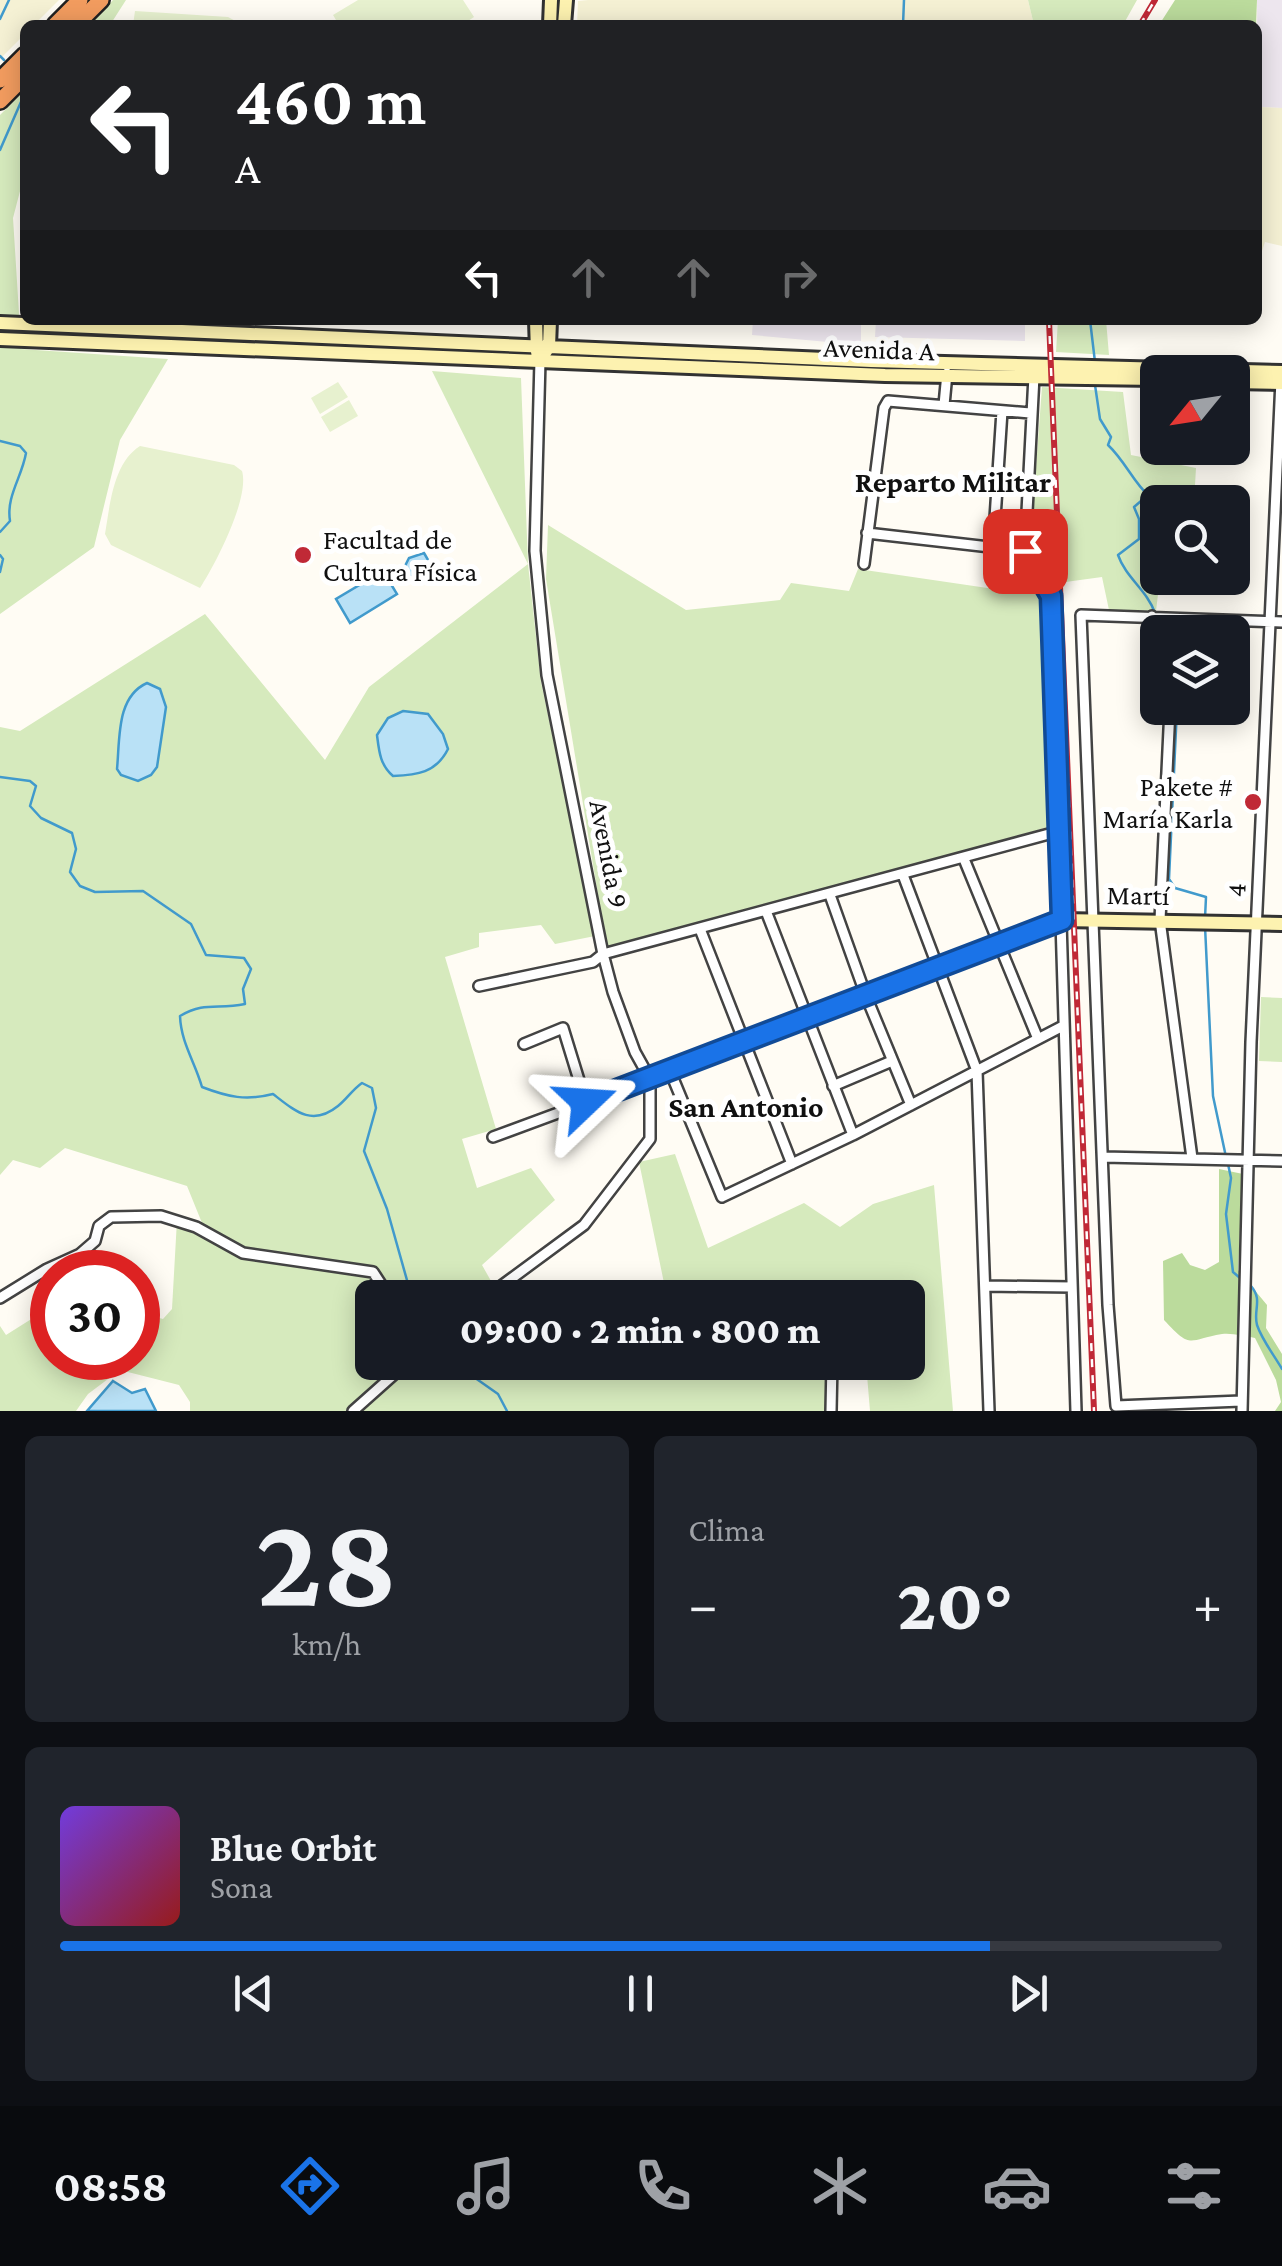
<!DOCTYPE html>
<html lang="es">
<head>
<meta charset="utf-8">
<style>
	:root { --surface:#171b24; --page:#20242c; --text:#f1f3f6; --muted:#9ea1a6; --line:#363941; --accent:#1a73e8 }
	body { margin:0; font-family:"Crimson Pro",serif; background:var(--page); color:var(--text); height:100vh; display:flex; flex-direction:column; font-size:38px; white-space:nowrap }
	* { box-sizing:border-box; margin:0 }
	p { font-size:32px; color:var(--muted) }
	.icon { flex:none; width:55px; height:55px; fill:none; stroke:currentColor; stroke-width:2; stroke-linecap:round; stroke-linejoin:round }
	.map { position:relative; height:1411px; overflow:hidden }
	.sheet { display:flex; flex-direction:column; gap:25px; padding:25px; background:#0d0f14; flex:1 }
	.sheet>* { flex:none }
	.hud { position:absolute; left:20px; top:20px; width:1242px; height:305px; border-radius:15px; box-shadow:0 5px 25px #0003; background:#202124; color:#fff; overflow:hidden }
	.needle { width:65px; rotate:240deg }
	.tools { position:absolute; left:1140px; top:355px; display:grid; gap:20px }
	.tools a { display:grid; place-items:center; width:110px; height:110px; border-radius:15px; background:var(--surface); box-shadow:0 5px 25px #0003; font-size:50px }
	.speed { position:absolute; left:30px; top:1250px; display:flex; gap:20px; font-size:50px; font-weight:700; text-align:center }
	.speed>* { display:grid; place-content:center; width:130px; height:130px; border-radius:50%; background:var(--surface); box-shadow:0 5px 25px #0003; line-height:1 }
	.speed .limit { border:15px solid #d22; background:#fff; color:#111 }
	.pin { position:absolute; display:grid; place-items:center; width:85px; height:85px; color:#fff; margin:-42px; border-radius:20px; box-shadow:0 5px 15px #0006 }
	.me { position:absolute; width:110px; margin:-55px; rotate:70deg; stroke-linejoin:round; filter:drop-shadow(0 0 8px #0008) }
	.turn { display:flex; align-items:center; gap:35px; height:210px; padding:0 50px; font-size:45px }
	.turn .icon { width:130px; height:130px; stroke-width:2.5 }
	.turn b { display:block; font-size:70px; line-height:85px }
	.lanes { display:flex; align-items:center; height:95px; padding:0 50px; background:#0003; justify-content:center; gap:50px; direction:ltr }
	.lanes .off { opacity:.35 }
	.big { font-size:75px; font-weight:800; line-height:1.1 }
	.sheet .widget { flex:1; display:flex; flex-direction:column; justify-content:center; gap:15px; min-width:0; padding:0 35px; border-radius:15px; background:var(--page) }
	.sheet .dial { align-items:center; gap:0 }
	.dial b { font-size:130px; line-height:1 }
	.song { display:flex; align-items:center; gap:30px }
	.cover { width:120px; height:120px; border-radius:15px; background:linear-gradient(135deg,hsl(260 70% 55%),hsl(0 70% 35%)) }
	.played { height:10px; border-radius:5px; background:linear-gradient(90deg,var(--accent) 80%,var(--line) 80%) }
	.keys { display:flex; justify-content:space-around; direction:ltr }
	.heat { display:flex; justify-content:space-between; align-items:center; font-size:55px; direction:ltr }
	.sheet .tiles { flex:1; display:grid; gap:25px; grid-template-columns:1fr 1fr }
	.widget:last-child { grid-column:span 2 }
	.trip { position:absolute; left:355px; top:1280px; width:570px; height:100px; border-radius:15px; background:var(--surface); box-shadow:0 5px 25px #0003; font-weight:800; line-height:100px; text-align:center }
	.menu { display:flex; height:160px; justify-content:space-around; align-items:center; background:#090b0e; color:var(--muted) }
	.menu .icon { width:70px; height:70px }
	.menu .active { color:var(--accent) }
	.menu b { font-size:45px; color:var(--text) }
	.map>svg:first-child { display:block }
	.industrial { fill:#ede6ee }
	.farmland { fill:#f5f1d4 }
	.green { fill:#d6eabd }
	.forest { fill:#bbdb9c }
	.pitch { fill:#e7f1cf }
	.water { fill:#b9e1f6; stroke:#419acc; stroke-width:2.5 }
	.lines { fill:none; stroke-linecap:round; stroke-linejoin:round }
	.stream { stroke:#419acc; stroke-width:2.5 }
	.street-casing { stroke:#434343; stroke-width:14 }
	.secondary-casing { stroke:#323232; stroke-width:18 }
	.highway-casing { stroke:#212121; stroke-width:20 }
	.street { stroke:#fff; stroke-width:9 }
	.secondary { stroke:#fdf2b0; stroke-width:12 }
	.highway { stroke:#f29c5f; stroke-width:15 }
	.rail-casing { stroke:#c02936; stroke-width:6 }
	.rail { stroke:#fff; stroke-width:2.5; stroke-dasharray:8; stroke-linecap:butt }
	.route-casing { stroke:#114b97; stroke-width:25 }
	.route { stroke:#1a73e8; stroke-width:18 }
	.poi-dot { fill:#c02936; stroke:#fff; stroke-width:4 }
	.labels { text-anchor:middle; dominant-baseline:central; stroke-width:10; stroke-linejoin:round; paint-order:stroke }
	.street-label { font-size:28px; fill:#101010; stroke:#fff }
	.poi-label { font-size:28px; fill:#101010; stroke:#fff; text-anchor:start }
	.neighbourhood-label { font-size:30px; font-weight:bold; fill:#101010; stroke:#fff }
</style>
</head>
<body>
<div class="map">
<svg width="1282" height="1411" viewBox="0 0 1282 1411">
	<rect width="100%" height="100%" fill="#fffcf4"/>
	<!-- industrial -->
	<path class="industrial" d="M 1257,0 L 1282,0 L 1282,108 L 1258,107 Z
		M 753,320 L 861,320 L 861,345 L 752,335 Z
		M 876,320 L 1025,320 L 1025,341 L 875,337 Z"/>
	<!-- farmland -->
	<path class="farmland" d="M 0,0 L 59,0 L 34,25 L 25,25 L 25,34 L 0,59 Z
		M 588,0 L 1028,0 L 1034,25 L 577,25 L 578,1 Z
		M 1258,107 L 1282,108 L 1282,246 L 1265,242 L 1260,257 L 1258,298 Z"/>
	<!-- green -->
	<path class="green" d="M 113,0 L 126,0 L 110,25 L 89,25 Z
		M 1028,0 L 1137,0 L 1123,25 L 1034,25 Z
		M 25,90 L 25,172 L 13,218 L 20,329 L 366,345 L 20,333 L 21,349 L 168,359 L 120,440 L 94,547 L 0,614 L 0,115 Z
		M 1058,320 L 1106,320 L 1109,355 L 1056,352 Z
		M 432,371 L 521,378 L 528,564 L 541,682 L 595,936 L 555,944 L 541,925 L 479,933 L 479,947 L 445,957 L 496,1129 L 462,1139 L 477,1188 L 531,1168 L 555,1200 L 482,1265 L 500,1297 L 372,1298 L 372,1362 L 840,1363 L 829,1365 L 828,1411 L 190,1411 L 190,1402 L 179,1385 L 120,1370 L 88,1394 L 76,1411 L 0,1411 L 0,1326 L 6,1335 L 52,1306 L 52,1358 L 138,1358 L 138,1312 L 163,1319 L 172,1309 L 177,1220 L 202,1223 L 187,1186 L 65,1148 L 40,1168 L 13,1160 L 0,1175 L 0,727 L 20,731 L 205,614 L 325,760 L 369,687 L 528,564 Z
		M 1042,387 L 1123,392 L 1131,455 L 1196,468 L 1194,502 L 1158,502 L 1160,578 L 1156,611 L 1109,610 L 1102,577 L 1051,584 L 1059,824 L 607,950 L 546,579 L 548,525 L 686,610 L 780,600 L 791,583 L 849,591 L 858,569 L 1001,590 L 1010,560 L 1030,549 Z
		M 1261,997 L 1282,998 L 1282,1062 L 1259,1061 Z
		M 675,1154 L 708,1248 L 804,1203 L 840,1227 L 873,1204 L 934,1185 L 953,1411 L 870,1411 L 866,1363 L 908,1362 L 908,1298 L 539,1297 L 592,1283 L 600,1297 L 664,1283 L 639,1162 Z"/>
	<!-- forest -->
	<path class="forest" d="M 1175,0 L 1257,0 L 1256,25 L 1159,25 Z
		M 1219,1169 L 1243,1174 L 1238,1270 L 1267,1305 L 1266,1328 L 1282,1354 L 1282,1411 L 1275,1411 L 1281,1402 L 1276,1380 L 1255,1338 C 1244,1336 1233,1333 1222,1334 C 1187,1340 1192,1350 1164,1320 L 1163,1261 L 1182,1253 L 1190,1265 L 1205,1270 L 1219,1262 Z"/>
	<!-- pitch -->
	<path class="pitch" d="M 358,0 L 463,0 L 474,17 L 462,25 L 339,25 L 333,15 Z
		M 135,11 L 228,17 L 243,25 L 133,25 Z
		M 338,382 L 348,397 L 320,414 L 311,398 Z
		M 349,400 L 358,416 L 330,432 L 321,417 Z
		M 140,446 L 234,465 L 242,471 C 250,498 215,565 200,588 L 111,545 L 105,534 C 110,505 113,463 140,446 Z"/>
	<!-- water -->
	<path class="water" d="M 424,553 L 431,565 L 420,577 L 408,577 L 404,568 L 409,558 Z
		M 383,571 L 397,594 L 350,623 L 336,599 Z
		M 147,683 L 160,689 L 166,707 L 157,767 L 151,775 L 138,781 L 121,775 L 117,769 C 120,739 116,697 147,683 Z
		M 403,711 L 428,714 L 443,734 L 448,749 C 436,773 417,775 393,776 C 380,765 379,751 377,735 L 388,718 Z
		M 113,1381 L 132,1393 L 145,1389 L 156,1411 L 87,1411 Z"/>
	<g class="lines">
		<!-- stream -->
		<path class="stream" d="M 0,19 L 9,0
			M 903,25 L 904,0
			M 0,56 L 4,60
			M 0,150 L 24,95 L 23,87
			M 1090,320 L 1095,362
			M 1095,385 L 1100,419 L 1111,437 L 1108,445 C 1125,461 1134,483 1148,495 L 1134,507 L 1139,519 L 1139,539 L 1118,555 C 1126,578 1147,590 1155,613
			M 0,441 L 20,446 L 26,453 C 22,477 6,496 10,521 L 0,532
			M 0,555 L 3,559 L 0,572
			M 1177,708 L 1169,879 L 1175,888 L 1206,897 L 1205,918
			M 0,777 L 30,781 L 36,786 L 30,806 L 41,818 L 72,833 L 76,849 L 70,872 L 80,886 L 95,892 L 143,891 L 191,924 L 206,955 L 244,958 L 251,969 L 243,989 L 245,1004 C 217,1010 206,1001 180,1016 C 181,1043 195,1062 202,1087 C 228,1097 246,1101 273,1094 C 295,1111 312,1127 338,1106 C 347,1099 352,1090 362,1083 L 372,1088 L 376,1108 L 364,1151 L 387,1209 L 412,1298
			M 1205,926 L 1213,1096 L 1226,1157
			M 1228,1164 L 1231,1178 L 1226,1214 L 1233,1272 L 1240,1278
			M 1251,1286 C 1263,1300 1253,1310 1257,1325 C 1262,1340 1274,1355 1282,1369
			M 457,1362 L 461,1368 L 498,1394 L 507,1411"/>
		<defs>
			<path id="street" d="M 1034,376 L 1025,551 L 1051,595 L 1076,1411
				M 944,405 L 947,373
				M 1156,447 L 1158,428
				M 867,533 L 1025,551
				M 993,549 L 1002,411
				M 864,564 L 884,408 L 888,401 L 1030,413
				M 1152,616 L 1158,632
				M 1170,708 L 1160,920 L 1192,1158
				M 964,859 L 1038,1039
				M 903,875 L 977,1071 L 989,1411
				M 830,895 L 866,996 L 911,1105
				M 766,911 L 853,1135
				M 700,929 L 792,1164
				M 479,986 L 593,962 L 603,954 L 1060,831
				M 524,1044 L 563,1028 L 586,1103
				M 670,1071 L 722,1197 L 853,1135 L 1063,1026
				M 833,1086 L 892,1061
				M 493,1137 L 650,1079
				M 1103,1157 L 1282,1161
				M 985,1286 L 1072,1287
				M 0,1298 L 47,1269 L 80,1254 L 95,1241 L 99,1226 L 111,1217 L 161,1216 L 196,1227 L 243,1253 L 373,1272 L 390,1298
				M 485,1298 L 584,1225 L 650,1139 L 650,1079 L 635,1052 L 613,992 L 603,954 L 547,675 L 535,551 L 540,360
				M 1241,1401 L 1116,1406 L 1108,1305 L 1081,615 L 1282,622
				M 353,1411 L 408,1362
				M 831,1411 L 832,1362
				M 1242,1411 L 1251,1042 L 1281,380"/>
			<path id="secondary" d="M 550,25 L 551,0
				M 564,25 L 566,0
				M 536,320 L 537,352
				M 0,323 L 871,361 L 1282,372
				M 0,339 L 885,375 L 1158,379
				M 544,354 L 549,347 L 550,320
				M 1232,382 L 1282,383
				M 650,1079 L 1062,920 L 1282,924"/>
			<path id="highway" d="M 55,25 L 80,0
				M 76,25 L 101,0
				M 0,80 L 25,55
				M 0,101 L 25,76"/>
		</defs>
		<!-- street casing -->
		<use href="#street" class="street-casing"/>
		<!-- secondary casing -->
		<use href="#secondary" class="secondary-casing"/>
		<!-- highway casing -->
		<use href="#highway" class="highway-casing"/>
		<!-- street -->
		<use href="#street" class="street"/>
		<!-- secondary -->
		<use href="#secondary" class="secondary"/>
		<!-- highway -->
		<use href="#highway" class="highway"/>
		<defs>
			<path id="rail" d="M 1140,25 L 1155,0
				M 1049,320 L 1094,1411"/>
		</defs>
		<!-- rail casing -->
		<use href="#rail" class="rail-casing"/>
		<!-- rail -->
		<use href="#rail" class="rail"/>
	</g>
	<g class="lines">
		<defs>
			<path id="route" d="M 586,1102 L 1062,920 L 1051,596 L 1025,551"/>
		</defs>
		<!-- route casing -->
		<use href="#route" class="route-casing"/>
		<!-- route -->
		<use href="#route" class="route"/>
	</g>
	<!-- markers -->
	<g class="poi-dot">
		<circle cx="303" cy="555" r="10"/>
		<circle cx="1253" cy="802" r="10"/>
	</g>
	<g class="labels">
		<!-- street labels -->
		<g class="street-label">
			<text transform="translate(879 349) rotate(2)">Avenida A</text>
			<text transform="translate(609 854) rotate(79)">Avenida 9</text>
			<text transform="translate(1236 890) rotate(-87)">4</text>
			<text transform="translate(1138 895) rotate(1)">Martí</text>
		</g>
		<!-- poi labels -->
		<g class="poi-label">
			<text x="323" y="539">Facultad de<tspan x="323" dy="32">Cultura Física</tspan></text>
			<text x="1233" y="786" text-anchor="end">Pakete #<tspan x="1233" dy="32">María Karla</tspan></text>
		</g>
		<!-- neighbourhood labels -->
		<g class="neighbourhood-label">
			<text x="953" y="481">Reparto Militar</text>
			<text x="746" y="1106">San Antonio</text>
		</g>
	</g>
</svg>
<div class="tools">
<a><svg class="needle" viewBox="-14 -14 28 28"><path d="M0-13l5 13h-10z" fill="#e53935"/><path d="M0 13l5-13h-10z" fill="#9ea1a6"/></svg></a>
<a><svg class="icon" aria-label="search" viewBox="0 0 24 24"><circle cx="10" cy="10" r="6"/><path d="M15 15l6 6"/></svg></a>
<a><svg class="icon" aria-label="layers" viewBox="0 0 24 24"><path d="M12 4l9 5-9 5-9-5zM3 14l9 5 9-5"/></svg></a>
</div>
<div class="speed"><div class="limit">30</div></div>
<div class="pin" style="left:1025px;top:551px;background:#d93025"><svg class="icon" aria-label="arrive" viewBox="0 0 24 24"><path d="M6 21V4h12l-3 4 3 4H6"/></svg></div>
<svg class="me" style="left:586px;top:1102px" viewBox="-20 -20 40 40"><path d="M0-17L14 15 0 8-14 15z" fill="#1a73e8" stroke="#fff" stroke-width="4"/></svg>
<div class="trip">09:00 · 2 min · 800 m</div>
<div class="hud">
<div class="turn"><svg class="icon" aria-label="left" viewBox="0 0 24 24"><path d="M17 20v-9H6M10 6l-5 5 5 5"/></svg><div><b>460 m</b>A</div></div>
<div class="lanes"><svg class="icon" aria-label="left" viewBox="0 0 24 24"><path d="M17 20v-9H6M10 6l-5 5 5 5"/></svg><svg class="icon off" aria-label="ahead" viewBox="0 0 24 24"><path d="M12 20V5M6 11l6-6 6 6"/></svg><svg class="icon off" aria-label="ahead" viewBox="0 0 24 24"><path d="M12 20V5M6 11l6-6 6 6"/></svg><svg class="icon off" aria-label="right" viewBox="0 0 24 24"><path d="M7 20v-9h11M14 6l5 5-5 5"/></svg></div>
</div>
</div>
<section class="sheet">
<div class="tiles">
<div class="widget dial"><b>28</b><p>km/h</p></div>
<div class="widget"><p>Clima</p>
<div class="heat"><a>−</a><b class="big">20°</b><a>+</a></div>
</div>
<div class="widget">
<div class="song"><i class="cover"></i><div><b>Blue Orbit</b><p>Sona</p></div></div>
<div class="played"></div>
<div class="keys"><svg class="icon" aria-label="previous" viewBox="0 0 24 24"><path d="M18 5L8 12l10 7zM5 5v14"/></svg><svg class="icon" aria-label="pause" viewBox="0 0 24 24"><path d="M8 5v14M16 5v14"/></svg><svg class="icon" aria-label="next" viewBox="0 0 24 24"><path d="M6 5l10 7-10 7zM19 5v14"/></svg></div>
</div>
</div>
</section>
<nav class="menu">
<b>08:58</b>
<svg class="icon active" aria-label="directions" viewBox="0 0 24 24"><path d="M12 3l9 9-9 9-9-9zM9 14v-3h6M13 9l2 2-2 2"/></svg>
<svg class="icon" aria-label="music" viewBox="0 0 24 24"><path d="M9 18V5l10-2v13"/><circle cx="6" cy="18" r="3"/><circle cx="16" cy="16" r="3"/></svg>
<svg class="icon" aria-label="phone" viewBox="0 0 24 24"><path d="M5 4h4l2 5-3 2q2 4 5 5l2-3 5 2v4C11 20 4 13 5 4z"/></svg>
<svg class="icon" aria-label="climate" viewBox="0 0 24 24"><path d="M12 3v18M4 7l16 10M4 17L20 7"/></svg>
<svg class="icon" aria-label="car" viewBox="0 0 24 24"><path d="M5 17H2v-5l4-1 3-4h7l3 4 3 1v5h-3M9 17h6M6 11h13"/><circle cx="7" cy="17" r="2"/><circle cx="17" cy="17" r="2"/></svg>
<svg class="icon" aria-label="filters" viewBox="0 0 24 24"><path d="M4 7h16M4 17h16"/><circle cx="9" cy="7" r="2"/><circle cx="15" cy="17" r="2"/></svg>
</nav>
</body>
</html>
